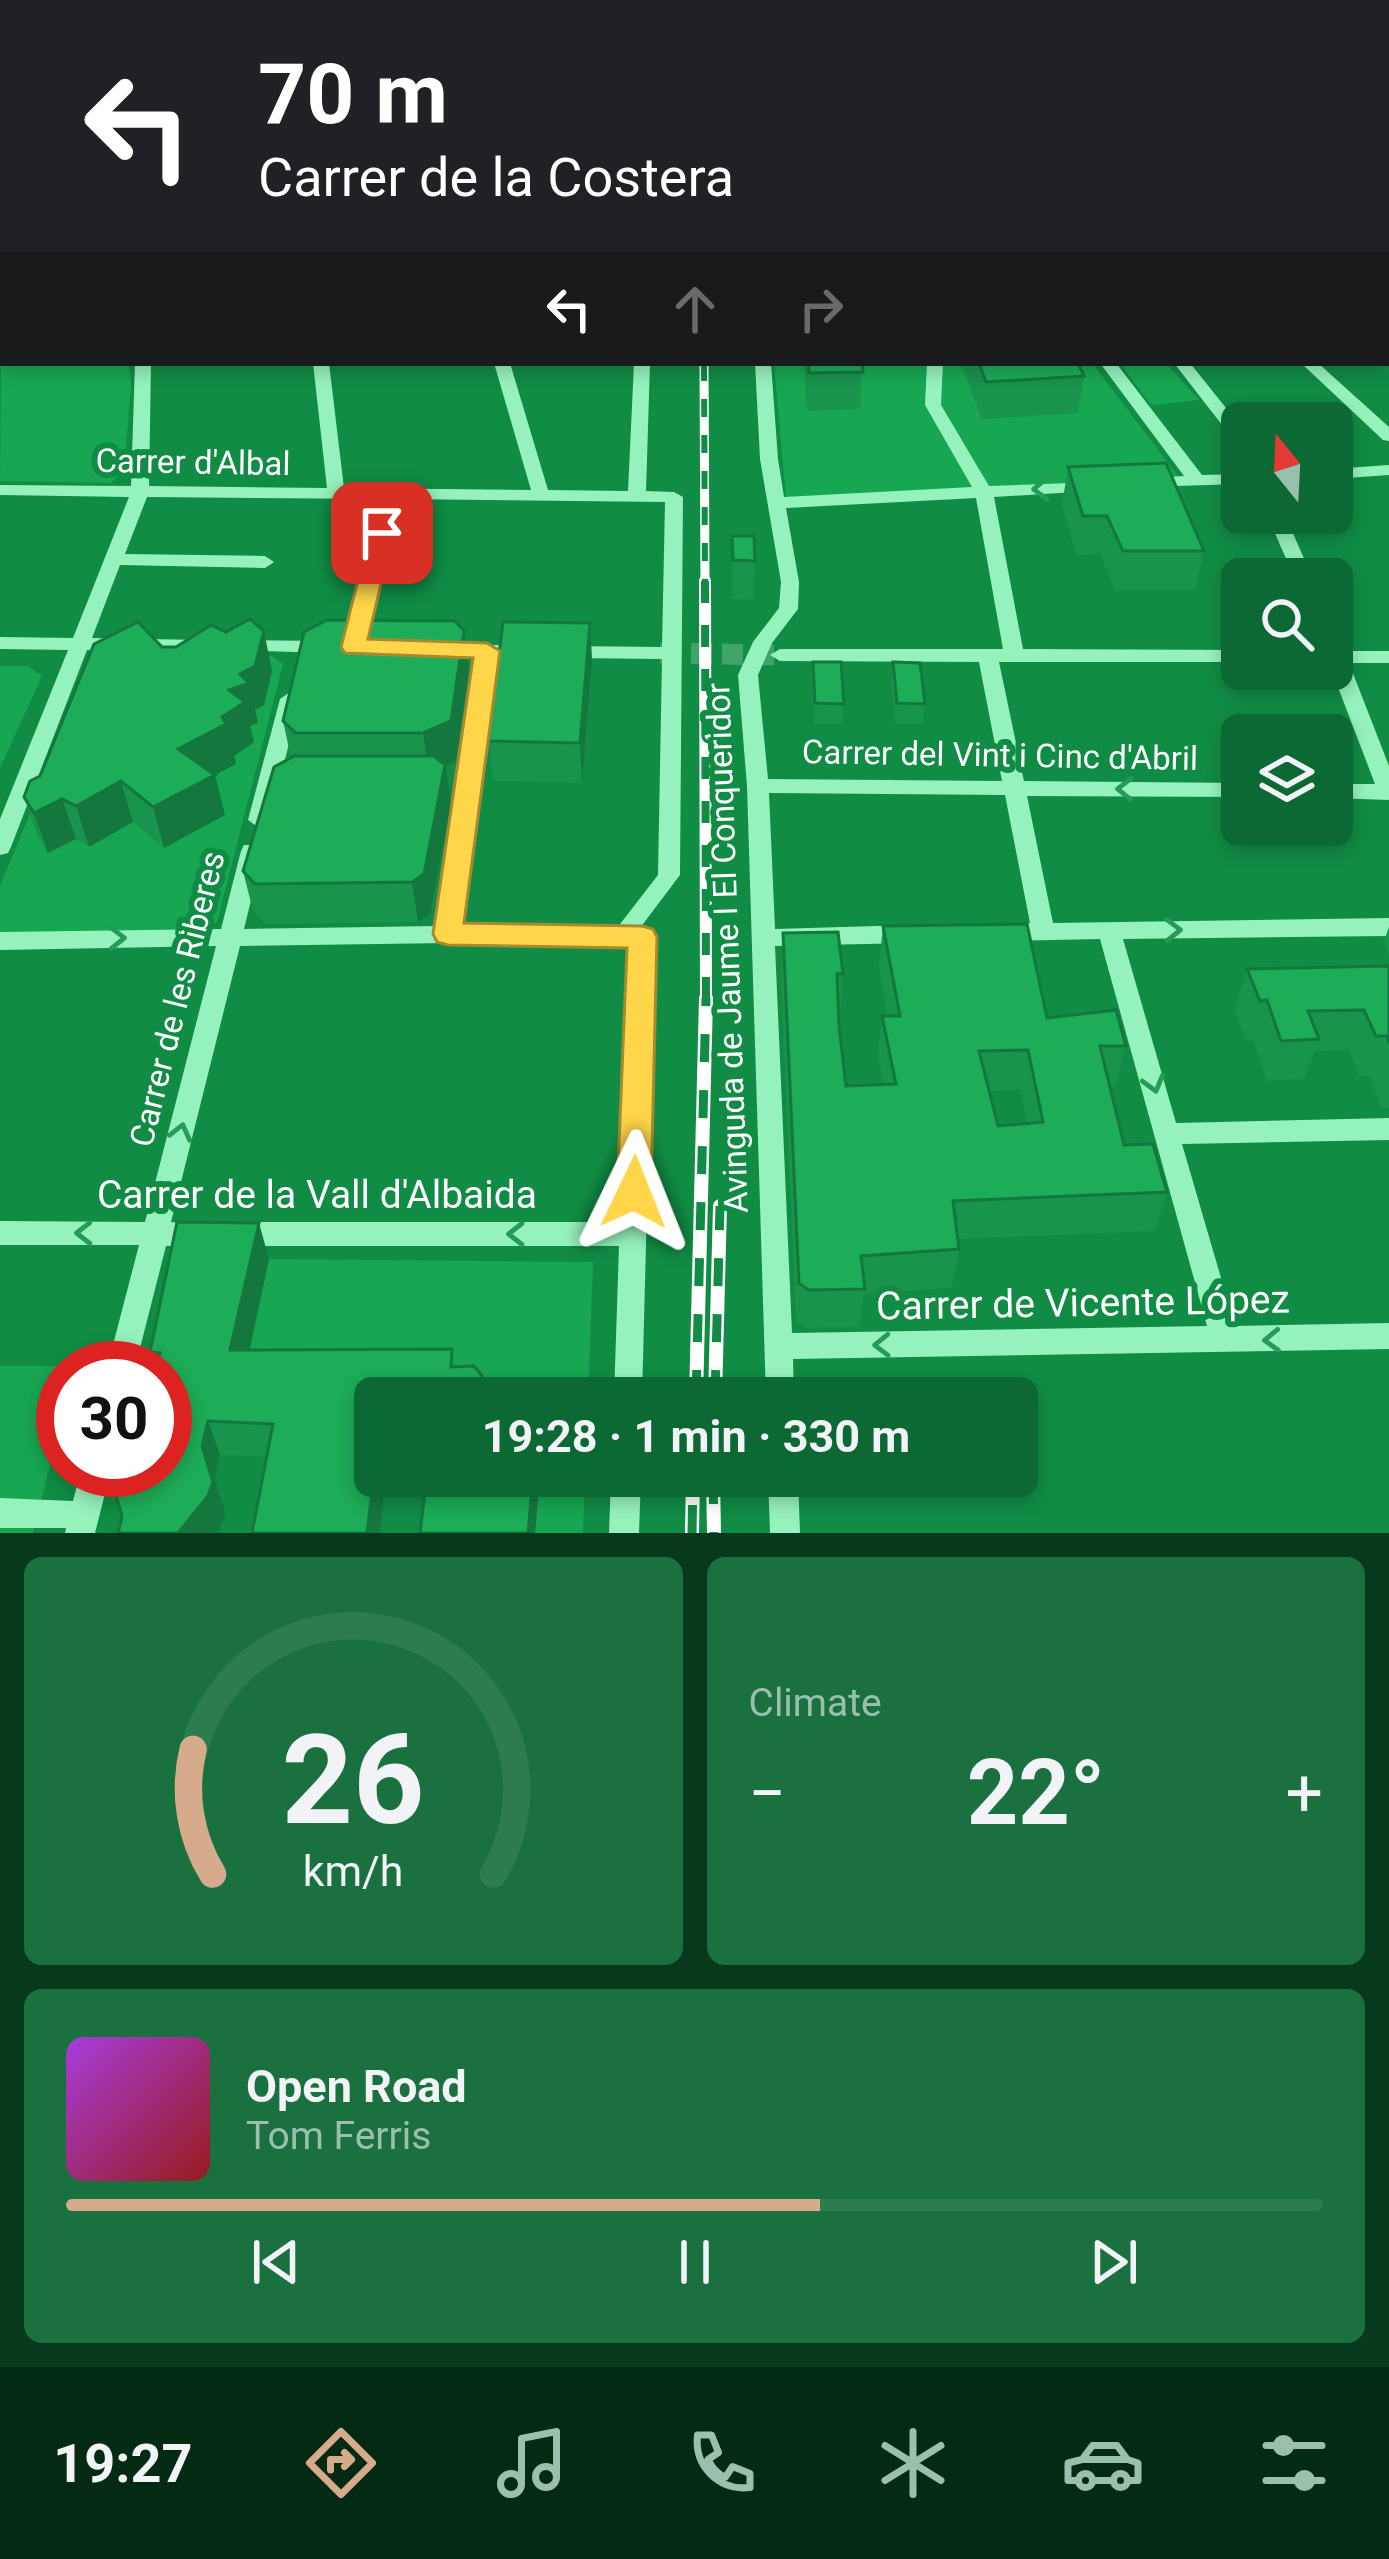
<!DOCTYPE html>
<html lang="en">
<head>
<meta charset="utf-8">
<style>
	:root { --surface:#0c6933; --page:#1a713f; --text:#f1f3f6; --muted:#9abfac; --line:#2c7c4e; --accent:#d6ab8b }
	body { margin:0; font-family:Roboto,sans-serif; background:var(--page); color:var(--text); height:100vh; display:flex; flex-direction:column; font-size:45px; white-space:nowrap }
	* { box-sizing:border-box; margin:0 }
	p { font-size:39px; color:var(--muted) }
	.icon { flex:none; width:66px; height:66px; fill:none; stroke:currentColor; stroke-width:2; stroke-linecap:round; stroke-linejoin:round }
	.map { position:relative; height:1533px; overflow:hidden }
	.details { display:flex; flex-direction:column; gap:24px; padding:24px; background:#073a1c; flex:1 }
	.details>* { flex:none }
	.hud { position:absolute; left:0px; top:0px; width:1389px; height:366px; box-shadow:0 6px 18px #0003; background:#202124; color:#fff; overflow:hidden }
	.needle { width:78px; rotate:342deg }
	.fabs { position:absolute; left:1221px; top:402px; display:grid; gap:24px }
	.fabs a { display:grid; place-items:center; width:132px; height:132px; border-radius:18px; background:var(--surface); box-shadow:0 6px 18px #0003; font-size:60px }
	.speed { position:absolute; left:36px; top:1341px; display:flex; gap:24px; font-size:60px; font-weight:700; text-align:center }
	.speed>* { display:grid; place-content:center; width:156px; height:156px; border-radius:50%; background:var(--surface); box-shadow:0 6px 18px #0003; line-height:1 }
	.speed .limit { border:18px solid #d22; background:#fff; color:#111 }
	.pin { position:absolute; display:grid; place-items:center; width:102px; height:102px; color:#fff; margin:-51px; border-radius:24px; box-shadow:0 6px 18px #0006 }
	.me { position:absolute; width:132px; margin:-66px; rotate:2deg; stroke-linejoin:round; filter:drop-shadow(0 0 9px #0008) }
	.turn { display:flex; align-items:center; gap:42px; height:252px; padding:0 60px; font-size:54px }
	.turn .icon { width:156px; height:156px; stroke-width:2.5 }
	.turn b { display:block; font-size:84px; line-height:102px }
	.lanes { display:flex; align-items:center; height:114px; padding:0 60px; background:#0003; justify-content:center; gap:60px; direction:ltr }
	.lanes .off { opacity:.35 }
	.big { font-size:90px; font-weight:700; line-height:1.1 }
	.details .card { flex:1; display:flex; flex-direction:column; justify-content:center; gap:18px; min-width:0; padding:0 42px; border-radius:18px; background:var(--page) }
	.details .dial { align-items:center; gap:0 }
	.dial svg { height:312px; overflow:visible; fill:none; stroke:var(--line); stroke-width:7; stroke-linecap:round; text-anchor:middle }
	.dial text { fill:var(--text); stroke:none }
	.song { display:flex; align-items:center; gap:36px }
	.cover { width:144px; height:144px; border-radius:18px; background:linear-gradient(135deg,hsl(280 70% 55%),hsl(0 70% 35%)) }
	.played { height:12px; border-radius:6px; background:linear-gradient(90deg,var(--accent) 60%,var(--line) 60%) }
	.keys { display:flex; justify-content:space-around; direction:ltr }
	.heat { display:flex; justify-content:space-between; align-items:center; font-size:66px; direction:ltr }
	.details .tiles { flex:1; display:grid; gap:24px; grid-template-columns:1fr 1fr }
	.card:last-child { grid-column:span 2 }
	.trip { position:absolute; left:354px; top:1377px; width:684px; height:120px; border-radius:18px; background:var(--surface); box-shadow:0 6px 18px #0003; font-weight:700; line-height:120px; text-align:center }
	.dock { display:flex; height:192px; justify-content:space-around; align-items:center; background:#052a14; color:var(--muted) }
	.dock .icon { width:84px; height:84px }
	.dock .on { color:var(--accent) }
	.dock b { font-size:54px; color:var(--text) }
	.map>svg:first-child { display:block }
	.green { fill:#17a752 }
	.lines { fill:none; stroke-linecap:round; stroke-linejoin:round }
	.minor-tunnel { stroke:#40a369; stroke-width:21; stroke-dasharray:21 10; stroke-linecap:butt }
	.minor { fill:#96f2bc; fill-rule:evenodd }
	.rail-far2-casing { stroke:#fff; stroke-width:9 }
	.rail-far1-casing { stroke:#fff; stroke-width:12 }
	.rail-casing { stroke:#fff; stroke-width:14 }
	.rail-far2 { stroke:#108c44; stroke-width:6; stroke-dasharray:18; stroke-linecap:butt }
	.rail-far1 { stroke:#108c44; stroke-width:8; stroke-dasharray:22; stroke-linecap:butt }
	.rail { stroke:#108c44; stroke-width:9; stroke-dasharray:28; stroke-linecap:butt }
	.wall { fill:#19944c; fill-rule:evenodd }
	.shaded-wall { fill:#14783e }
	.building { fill:#1dac58; stroke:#14783e; stroke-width:3; fill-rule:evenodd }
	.oneway { stroke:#249b56 }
	.route { fill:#ffd54a; stroke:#a68a30; stroke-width:3 }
	.labels { text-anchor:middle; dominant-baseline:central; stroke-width:12; stroke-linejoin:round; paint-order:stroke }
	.street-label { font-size:33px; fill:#fff; stroke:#108c44 }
	.near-street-label { font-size:39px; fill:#fff; stroke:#108c44 }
</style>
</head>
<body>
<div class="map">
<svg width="1389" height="1533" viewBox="0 0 1389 1533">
	<rect width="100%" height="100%" fill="#108c44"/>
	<!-- green -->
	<path class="green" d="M 3,145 L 3,363 L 129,363 L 131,385 L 124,471 L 111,483 L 0,481 Z
		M 774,363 L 1092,363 L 1181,480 L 786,499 Z
		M 1120,363 L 1166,363 L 1199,400 L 1151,405 Z
		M 104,656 L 271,656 L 283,664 L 217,922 L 199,934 L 0,934 L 0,886 L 92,664 Z
		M 0,666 L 28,666 L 42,676 L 0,768 Z
		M 269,1259 L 593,1262 L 588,1398 L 457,1398 L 242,1384 Z
		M 0,1366 L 75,1366 L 63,1368 L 63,1413 L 33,1533 L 0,1533 Z
		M 540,1476 L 585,1476 L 583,1533 L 535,1533 Z"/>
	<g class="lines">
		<!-- minor-tunnel -->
		<path class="minor-tunnel" d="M 660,653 L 780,655"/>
		<!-- minor -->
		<path class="minor" d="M 76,0 L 88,0 L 87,3 L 75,3 Z
			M 742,0 L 754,0 L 757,3 L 745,3 Z
			M 970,0 L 982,0 L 983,3 L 971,3 Z
			M 1316,0 L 1328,0 L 1331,3 L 1319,3 Z
			M 1364,0 L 1376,0 L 1378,3 L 1366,3 Z
			M 1386,7 L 1389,7 L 1389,14 L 1386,14 Z
			M 0,25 L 3,25 L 3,33 L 0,33 Z
			M 1386,29 L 1389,29 L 1389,37 L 1386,37 Z
			M 1386,67 L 1389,67 L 1389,75 L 1386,75 Z
			M 1389,86 L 1389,94 L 1386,95 L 1386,87 Z
			M 3,127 L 3,138 L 0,139 L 0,128 Z
			M 1386,187 L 1389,187 L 1389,195 L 1386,195 Z
			M 1389,328 L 1389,338 L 1386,339 L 1386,329 Z
			M 135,363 L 151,363 L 149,486 L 327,488 L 313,363 L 329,363 L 344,488 L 531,490 L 494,363 L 510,363 L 548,490 L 628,491 L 634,363 L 650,363 L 646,491 L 674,492 L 683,497 L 680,875 L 640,928 L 650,931 L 654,937 L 642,1398 L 614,1398 L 619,1246 L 238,1246 L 229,1242 L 225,1234 L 229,1226 L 238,1222 L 620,1222 L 630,945 L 448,943 L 240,946 L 171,1222 L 209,1226 L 213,1234 L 209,1242 L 200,1246 L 166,1246 L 135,1368 L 107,1368 L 139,1245 L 0,1245 L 0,1221 L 145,1222 L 216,946 L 0,950 L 0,932 L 221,929 L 241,851 L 244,845 L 260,845 L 263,851 L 244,929 L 438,926 L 476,656 L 439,655 L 429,649 L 432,645 L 527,645 L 537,651 L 527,657 L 496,657 L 461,926 L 617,928 L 658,875 L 662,659 L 565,658 L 555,652 L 565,646 L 662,647 L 665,502 L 399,499 L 364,647 L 354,653 L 344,647 L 381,499 L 147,497 L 125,554 L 265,556 L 274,562 L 265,568 L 120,565 L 92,638 L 203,640 L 213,646 L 203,652 L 87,650 L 11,847 L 8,853 L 0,855 L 0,819 L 68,650 L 0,649 L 0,637 L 73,638 L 129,497 L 0,495 L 0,485 L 131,486 Z
			M 755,363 L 771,363 L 778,459 L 784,497 L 972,487 L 925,405 L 927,363 L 943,363 L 941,405 L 989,486 L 1098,482 L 1101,486 L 1092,491 L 994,497 L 1023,649 L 1242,650 L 1242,662 L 999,662 L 1024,781 L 1242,783 L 1242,797 L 1027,796 L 1053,923 L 1389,918 L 1389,936 L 1123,939 L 1176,1123 L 1389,1118 L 1389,1140 L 1182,1144 L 1235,1326 L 1389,1323 L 1389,1349 L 793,1359 L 794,1398 L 766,1398 L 747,786 L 738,675 L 753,642 L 779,608 L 781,582 L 760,459 ZM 976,498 L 1003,649 L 780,649 L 770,655 L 780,661 L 979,662 L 1002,781 L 768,779 L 758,675 L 772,643 L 798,609 L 799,582 L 786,508 ZM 769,793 L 1005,795 L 1030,923 L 994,926 L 990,932 L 994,938 L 1002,941 L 1100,939 L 1207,1326 L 792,1333 L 775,946 L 911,943 L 919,940 L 923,934 L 919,928 L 911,925 L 775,929 Z
			M 1100,363 L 1116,363 L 1202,475 L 1242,474 L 1242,484 L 1141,487 L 1141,479 L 1184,476 Z
			M 1174,363 L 1190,363 L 1242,428 L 1242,444 L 1236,443 Z
			M 1301,363 L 1318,363 L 1389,427 L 1389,441 L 1383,440 Z
			M 1389,465 L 1389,475 L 1332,479 L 1332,469 Z
			M 1266,513 L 1284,513 L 1313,579 L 1295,579 Z
			M 1332,639 L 1339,641 L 1344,651 L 1389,651 L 1389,663 L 1349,663 L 1389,766 L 1389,800 L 1332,798 L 1332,784 L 1375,784 L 1331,669 Z
			M 241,640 L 329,641 L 339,647 L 329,653 L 234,650 L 231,646 Z
			M 290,692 L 300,699 L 270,820 L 259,828 L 248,820 L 280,699 Z
			M 81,1470 L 111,1470 L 95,1533 L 65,1533 L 66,1528 L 0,1528 L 0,1498 L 73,1501 Z
			M 611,1476 L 641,1476 L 639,1533 L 609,1533 Z
			M 768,1476 L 798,1476 L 800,1533 L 770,1533 Z"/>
		<defs>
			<path id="rail-far2" d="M 704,363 L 705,584"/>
			<path id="rail-far1" d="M 705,581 L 706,1001"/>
			<path id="rail" d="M 696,1398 L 706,998
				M 715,1398 L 720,1206
				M 713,1476 L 714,1533
				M 692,1533 L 693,1476"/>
		</defs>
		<!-- rail-far2 casing -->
		<use href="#rail-far2" class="rail-far2-casing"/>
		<!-- rail-far1 casing -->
		<use href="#rail-far1" class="rail-far1-casing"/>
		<!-- rail casing -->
		<use href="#rail" class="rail-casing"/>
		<!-- rail-far2 -->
		<use href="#rail-far2" class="rail-far2"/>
		<!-- rail-far1 -->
		<use href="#rail-far1" class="rail-far1"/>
		<!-- rail -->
		<use href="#rail" class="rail"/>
	</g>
	<!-- wall -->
	<path class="wall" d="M 380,0 L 452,0 L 451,3 L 381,3 Z
		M 1386,228 L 1389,228 L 1389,266 L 1386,263 Z
		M 804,363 L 862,363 L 860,409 L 807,411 Z
		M 961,363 L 1078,363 L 1084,376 L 1078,413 L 982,419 Z
		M 1068,467 L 1204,551 L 1195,590 L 1115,590 L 1100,554 L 1076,555 L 1062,505 Z
		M 732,536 L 755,561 L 754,600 L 732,599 Z
		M 590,623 L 592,663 L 582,783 L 493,781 L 488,741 Z
		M 464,631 L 469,670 L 456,761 L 446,766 L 451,805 L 430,914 L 418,922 L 265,924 L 253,911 L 243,871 L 291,758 L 283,721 Z
		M 162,647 L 176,647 L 272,671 L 264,705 L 255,710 L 258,723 L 250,726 L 254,742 L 234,756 L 236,764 L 215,775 L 225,815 L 164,848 L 133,822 L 89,847 L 76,839 L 48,853 L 38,837 L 24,797 L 40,776 Z
		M 813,662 L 844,704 L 842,724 L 814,724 Z
		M 893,662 L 925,704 L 923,724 L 895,724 L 891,683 Z
		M 883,926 L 1047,1018 L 1126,1046 L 1116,1086 L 1110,1086 L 1124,1145 L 1167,1192 L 1155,1231 L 958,1239 L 959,1249 L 952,1288 L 864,1294 L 860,1327 L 806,1328 L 796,1321 L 781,973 L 783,933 L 843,974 L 840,1014 L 838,1014 L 846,1086 L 883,1085 L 878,1056 L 882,1016 L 887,1016 L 879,966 ZM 1020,1090 L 1027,1123 L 998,1126 L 989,1091 Z
		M 1389,927 L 1389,956 L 1384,941 Z
		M 1389,966 L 1389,1108 L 1381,1109 L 1370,1076 L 1359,1076 L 1349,1050 L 1315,1051 L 1304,1079 L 1267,1081 L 1253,1040 L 1246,1041 L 1234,1009 L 1247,969 Z
		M 269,1259 L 249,1350 L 455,1367 L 492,1388 L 493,1398 L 375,1398 L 375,1476 L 386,1476 L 380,1533 L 266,1457 L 220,1455 L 215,1479 L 226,1515 L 221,1529 L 165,1470 L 156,1368 L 150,1352 Z"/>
	<!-- shaded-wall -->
	<path class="shaded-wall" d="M 590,623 L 592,663 L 582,783 L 580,743 Z
		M 264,631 L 272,671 L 264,705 L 255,710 L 258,723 L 250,726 L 254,742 L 234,756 L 236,764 L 215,775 L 225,815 L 164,848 L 153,807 L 178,749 L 222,717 L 229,690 Z
		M 464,631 L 469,670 L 456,761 L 446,766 L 451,805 L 430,914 L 418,922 L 412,882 L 429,773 L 423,733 Z
		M 121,781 L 133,822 L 89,847 L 76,806 Z
		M 62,799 L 76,839 L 48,853 L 34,813 Z
		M 259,1223 L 269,1259 L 242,1385 L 230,1350 Z
		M 208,1421 L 220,1455 L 215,1479 L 226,1515 L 218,1533 L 178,1533 Z
		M 375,1468 L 375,1476 L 386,1476 L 380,1533 L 367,1533 Z
		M 533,1476 L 540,1476 L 535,1533 L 528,1533 Z"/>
	<!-- building -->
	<path class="building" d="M 808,363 L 862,363 L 863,372 L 809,373 Z
		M 979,363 L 1078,363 L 1084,376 L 986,382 Z
		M 1166,463 L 1204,551 L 1123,551 L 1107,516 L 1083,516 L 1068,467 Z
		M 732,536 L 754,536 L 755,561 L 733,560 Z
		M 250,619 L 264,631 L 255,666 L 240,674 L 249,683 L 229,690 L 245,702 L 222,717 L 226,724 L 178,749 L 215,775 L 153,807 L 121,781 L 76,806 L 62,799 L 34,813 L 24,797 L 30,781 L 40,776 L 94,644 L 138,622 L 162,647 L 176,647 L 211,625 L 226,632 Z
		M 327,620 L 455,621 L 464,631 L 451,721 L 423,733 L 296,733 L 283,721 L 304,632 Z
		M 503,622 L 590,623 L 580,743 L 488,741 Z
		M 813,662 L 841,662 L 844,704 L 815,703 Z
		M 893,662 L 920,663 L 925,704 L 897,703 Z
		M 294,756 L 434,756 L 445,765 L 424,874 L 412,882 L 255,884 L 243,871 L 274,767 Z
		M 1027,924 L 1047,1018 L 1116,1010 L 1126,1046 L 1100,1046 L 1124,1145 L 1153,1144 L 1167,1192 L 953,1201 L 959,1249 L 861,1256 L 865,1289 L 809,1290 L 799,1283 L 783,933 L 838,932 L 843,974 L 837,974 L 839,1026 L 846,1086 L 896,1084 L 882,1016 L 900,1016 L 883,926 ZM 1028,1050 L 1043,1122 L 998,1126 L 979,1051 Z
		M 1389,966 L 1389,1043 L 1387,1036 L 1376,1036 L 1364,1010 L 1308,1011 L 1319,1039 L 1281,1041 L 1267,1000 L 1260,1001 L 1247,969 Z
		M 177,1222 L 259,1223 L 230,1350 L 452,1349 L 451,1367 L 474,1366 L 492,1388 L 491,1398 L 375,1398 L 375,1468 L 367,1533 L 252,1533 L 273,1424 L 208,1421 L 202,1446 L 213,1482 L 208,1496 L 178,1533 L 118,1533 L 122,1517 L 115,1491 L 119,1477 L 125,1470 L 165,1470 L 165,1368 L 157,1368 L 160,1353 L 150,1352 Z
		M 427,1476 L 533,1476 L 528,1533 L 420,1533 Z"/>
	<!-- one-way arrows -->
	<defs><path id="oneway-chevron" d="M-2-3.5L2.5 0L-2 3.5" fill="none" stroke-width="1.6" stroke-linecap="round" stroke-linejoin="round" transform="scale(3)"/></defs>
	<g class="oneway">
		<use href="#oneway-chevron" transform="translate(1041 489) rotate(177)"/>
		<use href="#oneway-chevron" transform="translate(1125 789) rotate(-179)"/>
		<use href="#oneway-chevron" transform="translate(1173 930) rotate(-1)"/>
		<use href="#oneway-chevron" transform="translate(117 938) rotate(-1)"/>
		<use href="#oneway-chevron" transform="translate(1154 1084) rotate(74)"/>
		<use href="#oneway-chevron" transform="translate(181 1132) rotate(-76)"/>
		<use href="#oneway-chevron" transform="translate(84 1233) rotate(-180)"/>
		<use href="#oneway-chevron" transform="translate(516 1234) rotate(-180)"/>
		<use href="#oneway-chevron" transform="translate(1272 1340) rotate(178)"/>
		<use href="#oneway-chevron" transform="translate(882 1345) rotate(179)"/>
	</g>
	<!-- route -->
	<path class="route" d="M 382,526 L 393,533 L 368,639 L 487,643 L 500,651 L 464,923 L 642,926 L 653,929 L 657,937 L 651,1192 L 646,1202 L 634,1206 L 622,1202 L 617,1192 L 627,948 L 448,945 L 437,942 L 433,934 L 473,658 L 345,653 L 341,647 L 370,533 Z"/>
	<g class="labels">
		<!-- street labels -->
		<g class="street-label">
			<text transform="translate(193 462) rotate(1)">Carrer d'Albal</text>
			<text transform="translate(1000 755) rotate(1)">Carrer del Vint i Cinc d'Abril</text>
			<text transform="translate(727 948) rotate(-92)">Avinguda de Jaume I El Conqueridor</text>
			<text transform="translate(177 999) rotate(-76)">Carrer de les Riberes</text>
		</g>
		<!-- near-street labels -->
		<g class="near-street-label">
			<text x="317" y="1195">Carrer de la Vall d'Albaida</text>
			<text transform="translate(1083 1303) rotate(-1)">Carrer de Vicente López</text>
		</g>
	</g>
</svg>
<div class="fabs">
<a><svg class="needle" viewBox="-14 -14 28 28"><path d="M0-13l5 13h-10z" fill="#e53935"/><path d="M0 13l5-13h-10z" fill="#9abfac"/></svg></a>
<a><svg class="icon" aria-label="search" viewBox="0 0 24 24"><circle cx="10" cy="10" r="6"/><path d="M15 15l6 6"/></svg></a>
<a><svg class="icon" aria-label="layers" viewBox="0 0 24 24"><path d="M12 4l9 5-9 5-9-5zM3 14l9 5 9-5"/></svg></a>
</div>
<div class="speed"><div class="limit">30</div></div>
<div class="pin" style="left:382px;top:533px;background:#d93025"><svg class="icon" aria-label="arrive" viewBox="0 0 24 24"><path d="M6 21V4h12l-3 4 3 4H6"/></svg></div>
<svg class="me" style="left:634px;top:1192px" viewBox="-20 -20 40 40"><path d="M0-17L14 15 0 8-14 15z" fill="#ffd54a" stroke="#fff" stroke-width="4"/></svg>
<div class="trip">19:28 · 1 min · 330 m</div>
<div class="hud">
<div class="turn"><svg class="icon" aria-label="left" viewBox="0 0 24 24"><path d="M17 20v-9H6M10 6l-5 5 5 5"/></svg><div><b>70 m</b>Carrer de la Costera</div></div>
<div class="lanes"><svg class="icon" aria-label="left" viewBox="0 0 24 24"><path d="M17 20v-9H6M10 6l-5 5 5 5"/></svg><svg class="icon off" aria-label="ahead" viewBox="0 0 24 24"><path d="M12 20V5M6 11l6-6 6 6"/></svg><svg class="icon off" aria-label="right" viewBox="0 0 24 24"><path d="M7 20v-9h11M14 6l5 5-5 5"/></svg></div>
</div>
</div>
<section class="details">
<div class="tiles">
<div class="card dial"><svg viewBox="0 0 100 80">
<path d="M14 69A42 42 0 1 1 86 69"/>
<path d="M14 69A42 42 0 0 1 9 37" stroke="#d6ab8b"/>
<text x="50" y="56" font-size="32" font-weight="700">26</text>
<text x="50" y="72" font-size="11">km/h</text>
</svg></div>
<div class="card"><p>Climate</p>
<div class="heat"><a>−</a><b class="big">22°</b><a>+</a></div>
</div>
<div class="card">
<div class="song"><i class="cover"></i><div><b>Open Road</b><p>Tom Ferris</p></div></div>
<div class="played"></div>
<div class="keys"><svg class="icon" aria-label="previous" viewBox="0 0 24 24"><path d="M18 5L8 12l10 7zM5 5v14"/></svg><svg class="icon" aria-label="pause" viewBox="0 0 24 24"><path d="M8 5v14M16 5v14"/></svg><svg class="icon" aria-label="next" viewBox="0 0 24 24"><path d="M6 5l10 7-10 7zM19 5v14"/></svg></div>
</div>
</div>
</section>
<nav class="dock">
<b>19:27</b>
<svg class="icon on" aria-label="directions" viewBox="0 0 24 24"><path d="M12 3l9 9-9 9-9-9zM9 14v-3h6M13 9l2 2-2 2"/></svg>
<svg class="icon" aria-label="music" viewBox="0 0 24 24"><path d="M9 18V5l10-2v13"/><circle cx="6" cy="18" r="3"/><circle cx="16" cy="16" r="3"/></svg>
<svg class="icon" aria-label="phone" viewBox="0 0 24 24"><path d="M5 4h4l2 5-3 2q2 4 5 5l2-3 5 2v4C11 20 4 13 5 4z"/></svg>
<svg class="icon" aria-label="climate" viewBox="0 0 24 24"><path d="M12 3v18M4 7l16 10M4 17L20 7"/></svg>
<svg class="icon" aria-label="car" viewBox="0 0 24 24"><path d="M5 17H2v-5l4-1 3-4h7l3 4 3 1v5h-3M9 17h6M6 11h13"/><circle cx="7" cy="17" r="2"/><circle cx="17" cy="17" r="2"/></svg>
<svg class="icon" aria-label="filters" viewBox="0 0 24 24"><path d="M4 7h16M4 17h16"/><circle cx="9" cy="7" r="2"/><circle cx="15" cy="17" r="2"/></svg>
</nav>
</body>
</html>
